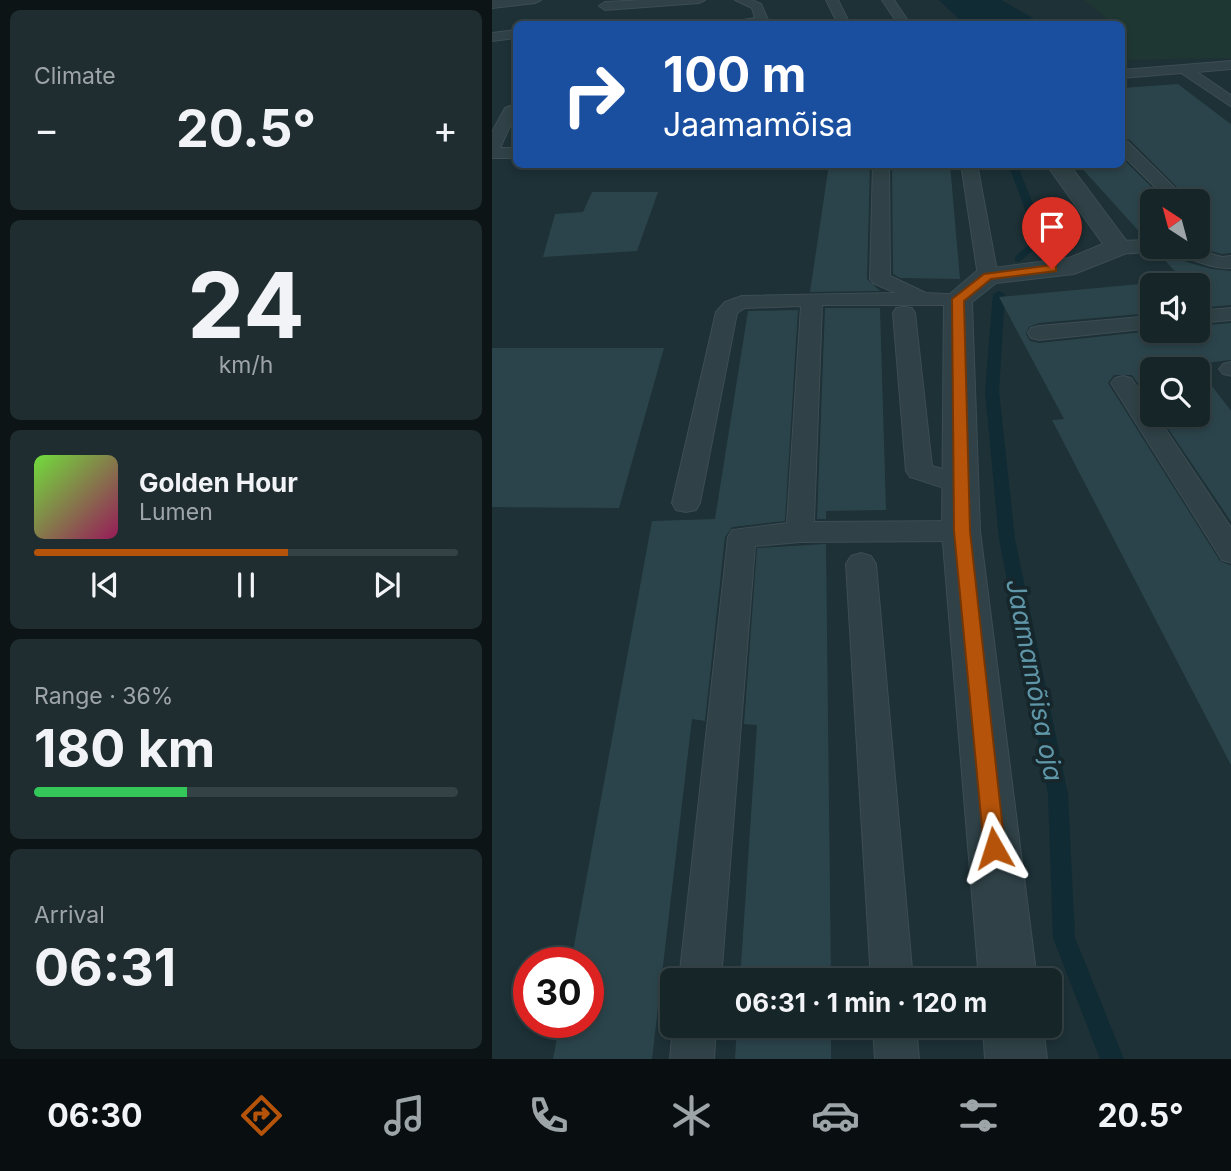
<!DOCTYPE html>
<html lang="en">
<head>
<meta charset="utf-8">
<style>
	:root { --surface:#162528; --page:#1f2d30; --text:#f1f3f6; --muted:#9ea5a8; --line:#354245; --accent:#b45309 }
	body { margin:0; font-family:Inter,sans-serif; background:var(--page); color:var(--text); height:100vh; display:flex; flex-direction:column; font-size:26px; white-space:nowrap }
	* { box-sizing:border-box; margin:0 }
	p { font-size:23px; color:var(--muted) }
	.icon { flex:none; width:38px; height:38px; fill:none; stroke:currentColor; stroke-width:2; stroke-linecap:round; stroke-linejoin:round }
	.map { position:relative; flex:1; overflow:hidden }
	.panel { display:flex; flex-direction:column; gap:10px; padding:10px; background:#0c1416; width:492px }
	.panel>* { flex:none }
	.hud { position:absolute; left:21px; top:21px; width:612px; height:147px; border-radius:10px; box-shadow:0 4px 10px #0003,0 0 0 2px var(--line); background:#1a4fa0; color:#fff; overflow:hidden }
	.needle { width:46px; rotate:324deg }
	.controls { position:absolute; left:648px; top:189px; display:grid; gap:14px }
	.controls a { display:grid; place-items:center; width:70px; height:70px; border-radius:10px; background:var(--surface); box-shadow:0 4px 10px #0003,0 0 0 2px var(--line); font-size:35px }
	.speed { position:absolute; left:21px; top:947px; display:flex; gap:14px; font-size:35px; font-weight:700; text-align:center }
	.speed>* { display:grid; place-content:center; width:91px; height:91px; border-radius:50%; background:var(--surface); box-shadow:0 4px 10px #0003,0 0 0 2px var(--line); line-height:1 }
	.speed .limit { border:10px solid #d22; background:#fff; color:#111 }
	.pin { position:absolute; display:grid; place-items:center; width:60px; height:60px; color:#fff; margin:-72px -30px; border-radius:50% 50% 50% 0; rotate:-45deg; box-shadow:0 0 7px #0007 }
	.pin .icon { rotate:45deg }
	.me { position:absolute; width:77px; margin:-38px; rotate:354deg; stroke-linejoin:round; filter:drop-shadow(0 0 5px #0008) }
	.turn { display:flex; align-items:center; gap:24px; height:147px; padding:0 35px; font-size:32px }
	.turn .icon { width:91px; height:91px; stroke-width:2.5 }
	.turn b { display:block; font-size:49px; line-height:60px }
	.big { font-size:52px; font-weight:700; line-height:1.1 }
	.panel .card { flex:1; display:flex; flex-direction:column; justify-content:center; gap:10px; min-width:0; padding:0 24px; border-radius:10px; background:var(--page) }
	.panel .dial { align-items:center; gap:0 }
	.dial b { font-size:91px; line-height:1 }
	.song { display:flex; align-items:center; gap:21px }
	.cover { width:84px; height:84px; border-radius:10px; background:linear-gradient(135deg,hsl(100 70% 55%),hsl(330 70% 35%)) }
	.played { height:7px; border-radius:4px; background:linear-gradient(90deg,var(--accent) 60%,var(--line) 60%) }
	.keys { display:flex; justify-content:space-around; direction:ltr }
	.heat { display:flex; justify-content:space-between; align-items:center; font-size:38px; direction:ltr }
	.charge { height:10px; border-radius:5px; background:linear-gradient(90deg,#34c759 36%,var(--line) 0) }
	.trip { position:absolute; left:168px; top:968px; width:402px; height:70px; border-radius:10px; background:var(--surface); box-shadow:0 4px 10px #0003,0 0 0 2px var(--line); font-weight:700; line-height:70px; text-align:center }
	.tab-bar { display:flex; height:112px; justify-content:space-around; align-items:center; background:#090f10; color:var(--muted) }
	.tab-bar .icon { width:49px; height:49px }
	.tab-bar .active { color:var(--accent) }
	.tab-bar b { font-size:32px; color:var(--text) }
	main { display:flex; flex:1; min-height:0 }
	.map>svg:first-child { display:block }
	.green { fill:#1f3732 }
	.water { fill:#102b34 }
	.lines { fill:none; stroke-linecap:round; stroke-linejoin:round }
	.stream { fill:#102b34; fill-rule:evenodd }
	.building { fill:#2b444b }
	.service-casing { stroke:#3d4d53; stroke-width:2 }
	.minor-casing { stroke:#3d4d53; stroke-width:2 }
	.service { fill:#304247; fill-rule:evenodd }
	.minor { fill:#304247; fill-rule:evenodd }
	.route { fill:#b45309; stroke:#753606; stroke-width:2 }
	.labels { text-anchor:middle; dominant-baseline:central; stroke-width:7; stroke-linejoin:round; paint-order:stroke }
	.water-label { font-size:26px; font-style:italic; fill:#5f97a8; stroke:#16262b }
</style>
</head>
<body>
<main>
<section class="panel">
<div class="card"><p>Climate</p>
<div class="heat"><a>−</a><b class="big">20.5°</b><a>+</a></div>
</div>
<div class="card dial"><b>24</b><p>km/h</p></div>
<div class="card">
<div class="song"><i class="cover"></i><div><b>Golden Hour</b><p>Lumen</p></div></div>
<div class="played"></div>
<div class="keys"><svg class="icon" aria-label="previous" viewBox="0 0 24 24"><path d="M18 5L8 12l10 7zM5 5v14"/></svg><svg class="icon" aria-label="pause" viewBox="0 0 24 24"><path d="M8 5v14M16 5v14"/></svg><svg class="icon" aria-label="next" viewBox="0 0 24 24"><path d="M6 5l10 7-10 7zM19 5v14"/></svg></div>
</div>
<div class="card"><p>Range · 36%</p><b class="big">180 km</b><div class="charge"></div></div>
<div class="card"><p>Arrival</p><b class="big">06:31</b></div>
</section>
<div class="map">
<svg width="740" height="1059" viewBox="0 0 740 1059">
	<rect width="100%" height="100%" fill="#1d3136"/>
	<!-- green -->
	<path class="green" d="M 592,0 L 739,0 L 739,58 L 630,60 L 630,24 L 531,24 L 541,21 L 618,21 Z"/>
	<!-- water -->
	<path class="water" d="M 447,0 L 509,0 L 541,18 L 541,21 L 531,24 L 472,24 Z"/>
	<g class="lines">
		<!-- stream -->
		<path class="stream" d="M 516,164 L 525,164 L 555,239 L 527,262 L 523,261 L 523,257 L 544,238 Z
			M 507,291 L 513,294 L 507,391 L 523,539 L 576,794 L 583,938 L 632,1059 L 608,1059 L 561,938 L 556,794 L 507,539 L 493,391 L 501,294 Z"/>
	</g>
	<!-- building -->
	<path class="building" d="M 686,84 L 740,125 L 740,253 L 730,254 L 704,247 L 705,201 L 699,201 L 638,140 L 630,138 L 630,88 Z
		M 630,158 L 674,201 L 660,201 L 660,237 L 653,238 L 586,164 L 630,164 Z
		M 337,164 L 378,164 L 375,279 L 388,291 L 318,292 Z
		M 400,164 L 458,164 L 468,279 L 408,278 L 401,274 Z
		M 100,192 L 166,192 L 145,251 L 51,257 L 63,214 L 91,212 Z
		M 667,254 L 719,269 L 740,271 L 740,305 L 705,308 L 705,285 L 660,285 L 660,313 L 547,323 L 537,327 L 534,334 L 538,341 L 547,343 L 660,331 L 705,331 L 705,326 L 740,323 L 740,360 L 703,364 L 740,412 L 740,523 L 667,415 L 705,415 L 705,369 L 660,369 L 660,404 L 640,375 L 622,375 L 616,383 L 728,561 L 740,566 L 740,767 L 560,420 L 572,419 L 507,297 L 691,280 Z
		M 333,308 L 388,308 L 394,510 L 334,511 L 334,519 L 325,519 Z
		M 306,310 L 293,521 L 240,527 L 233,537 L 213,721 L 200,719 L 160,1059 L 61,1059 L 68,1022 L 96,1022 L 96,962 L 79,962 L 160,521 L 223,519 L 256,311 Z
		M 0,348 L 172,348 L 127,508 L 0,507 Z
		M 334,544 L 339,980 L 248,980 L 265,725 L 252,724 L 265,548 Z
		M 245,1026 L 339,1026 L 339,1059 L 243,1059 Z"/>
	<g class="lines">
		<defs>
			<path id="service" d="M 0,0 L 49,0 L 43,3 L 0,8 Z
				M 152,0 L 213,0 L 207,3 L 113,10 L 107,6 L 113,2 Z
				M 243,0 L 260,0 L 269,4 L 276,20 L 266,24 L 244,24 L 246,21 L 263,18 L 260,8 Z
				M 334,0 L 346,0 L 358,24 L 346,24 Z
				M 390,0 L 402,0 L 418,24 L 406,24 Z
				M 24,30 L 24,38 L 0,41 L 0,33 Z
				M 740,61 L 740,69 L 705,72 L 740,96 L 740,107 L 689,73 L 630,78 L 630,70 Z
				M 18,106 L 23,108 L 24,113 L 8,148 L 24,148 L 24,158 L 0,158 L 0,132 L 13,108 Z
				M 630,140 L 636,142 L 696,201 L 677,201 L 630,154 Z
				M 381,164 L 397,164 L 398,276 L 434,293 L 473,295 L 476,299 L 473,303 L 466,305 L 330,305 L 322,522 L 469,521 L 479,524 L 483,531 L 479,538 L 469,541 L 308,542 L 263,546 L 229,980 L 187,980 L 236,537 L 240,530 L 295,523 L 309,306 L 253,308 L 245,313 L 208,503 L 204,510 L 194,512 L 184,510 L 180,503 L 224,312 L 233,302 L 250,296 L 404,293 L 381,283 L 378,279 Z
				M 469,164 L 485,164 L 506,276 L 503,280 L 489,280 L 486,276 Z
				M 660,240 L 660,247 L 695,247 L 730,257 L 740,256 L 740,268 C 713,270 686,250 664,251 C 651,251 626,258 616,247 L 626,241 Z
				M 412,307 L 420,308 L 423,313 L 440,466 L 478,477 L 482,483 L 478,489 C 460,494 436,482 418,477 L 414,471 L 401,313 L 404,308 Z
				M 740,308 L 740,320 L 705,323 L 705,311 Z
				M 660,316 L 660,328 L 547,340 L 539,338 L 536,333 L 539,328 L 547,326 Z
				M 739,362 L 740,376 L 731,374 L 727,369 L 731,364 Z
				M 631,376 L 639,378 L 660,409 L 660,415 L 664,415 L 740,529 L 740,563 L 730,560 L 619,383 L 623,378 Z
				M 369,553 L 379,556 L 384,564 L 421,980 L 379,980 L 354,564 L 359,556 Z
				M 181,1026 L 224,1026 L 222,1059 L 178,1059 Z
				M 381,1026 L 424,1026 L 427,1059 L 383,1059 Z"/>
			<path id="minor" d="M 554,164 L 577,164 L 639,247 L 635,253 L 582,274 L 504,283 L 480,302 L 488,531 L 545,980 L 487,980 L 450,531 L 452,299 L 486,270 L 577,258 L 611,244 Z
				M 491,1026 L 551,1026 L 555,1059 L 493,1059 Z"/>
		</defs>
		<!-- service casing -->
		<use href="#service" class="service-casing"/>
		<!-- minor casing -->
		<use href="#minor" class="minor-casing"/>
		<!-- service -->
		<use href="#service" class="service"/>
		<!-- minor -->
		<use href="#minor" class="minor"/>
	</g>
	<!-- route -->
	<path class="route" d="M 560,265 L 564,266 L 564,271 L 499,279 L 472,301 L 478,531 L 513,848 L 510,855 L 502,858 L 495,855 L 492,848 L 462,531 L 460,299 L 492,274 Z"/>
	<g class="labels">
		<!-- water labels -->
		<g class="water-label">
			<text transform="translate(543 680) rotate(79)">Jaamamõisa oja</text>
		</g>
	</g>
</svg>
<div class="controls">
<a><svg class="needle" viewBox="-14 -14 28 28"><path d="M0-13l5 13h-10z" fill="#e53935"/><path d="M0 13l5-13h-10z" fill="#9ea5a8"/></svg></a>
<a><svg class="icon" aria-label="sound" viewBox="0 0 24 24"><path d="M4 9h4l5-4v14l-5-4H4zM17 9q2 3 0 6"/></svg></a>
<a><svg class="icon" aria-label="search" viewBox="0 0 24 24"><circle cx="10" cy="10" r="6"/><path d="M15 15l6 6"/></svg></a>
</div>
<div class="speed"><div class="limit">30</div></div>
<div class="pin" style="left:560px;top:269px;background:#d93025"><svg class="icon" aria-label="arrive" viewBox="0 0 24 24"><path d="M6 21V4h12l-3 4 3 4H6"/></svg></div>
<svg class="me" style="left:502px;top:848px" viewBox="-20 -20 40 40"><path d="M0-17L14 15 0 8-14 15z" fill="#b45309" stroke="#fff" stroke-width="4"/></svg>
<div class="trip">06:31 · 1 min · 120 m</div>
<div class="hud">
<div class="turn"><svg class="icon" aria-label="right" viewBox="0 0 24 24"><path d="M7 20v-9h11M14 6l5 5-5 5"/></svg><div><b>100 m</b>Jaamamõisa</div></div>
</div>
</div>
</main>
<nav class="tab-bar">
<b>06:30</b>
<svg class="icon active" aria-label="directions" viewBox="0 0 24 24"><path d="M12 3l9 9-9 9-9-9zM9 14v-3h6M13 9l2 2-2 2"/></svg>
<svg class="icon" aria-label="music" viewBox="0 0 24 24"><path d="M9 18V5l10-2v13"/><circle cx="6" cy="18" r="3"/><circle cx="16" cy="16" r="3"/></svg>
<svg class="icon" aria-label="phone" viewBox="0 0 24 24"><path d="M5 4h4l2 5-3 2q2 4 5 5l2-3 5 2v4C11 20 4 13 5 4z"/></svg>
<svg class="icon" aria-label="climate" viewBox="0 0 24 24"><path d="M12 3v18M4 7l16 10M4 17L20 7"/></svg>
<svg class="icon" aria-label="car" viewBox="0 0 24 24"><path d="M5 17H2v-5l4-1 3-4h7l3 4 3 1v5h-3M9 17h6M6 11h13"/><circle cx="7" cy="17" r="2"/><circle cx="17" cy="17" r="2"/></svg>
<svg class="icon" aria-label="filters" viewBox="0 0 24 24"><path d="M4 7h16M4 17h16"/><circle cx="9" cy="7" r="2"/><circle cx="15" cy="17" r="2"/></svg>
<b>20.5°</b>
</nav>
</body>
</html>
